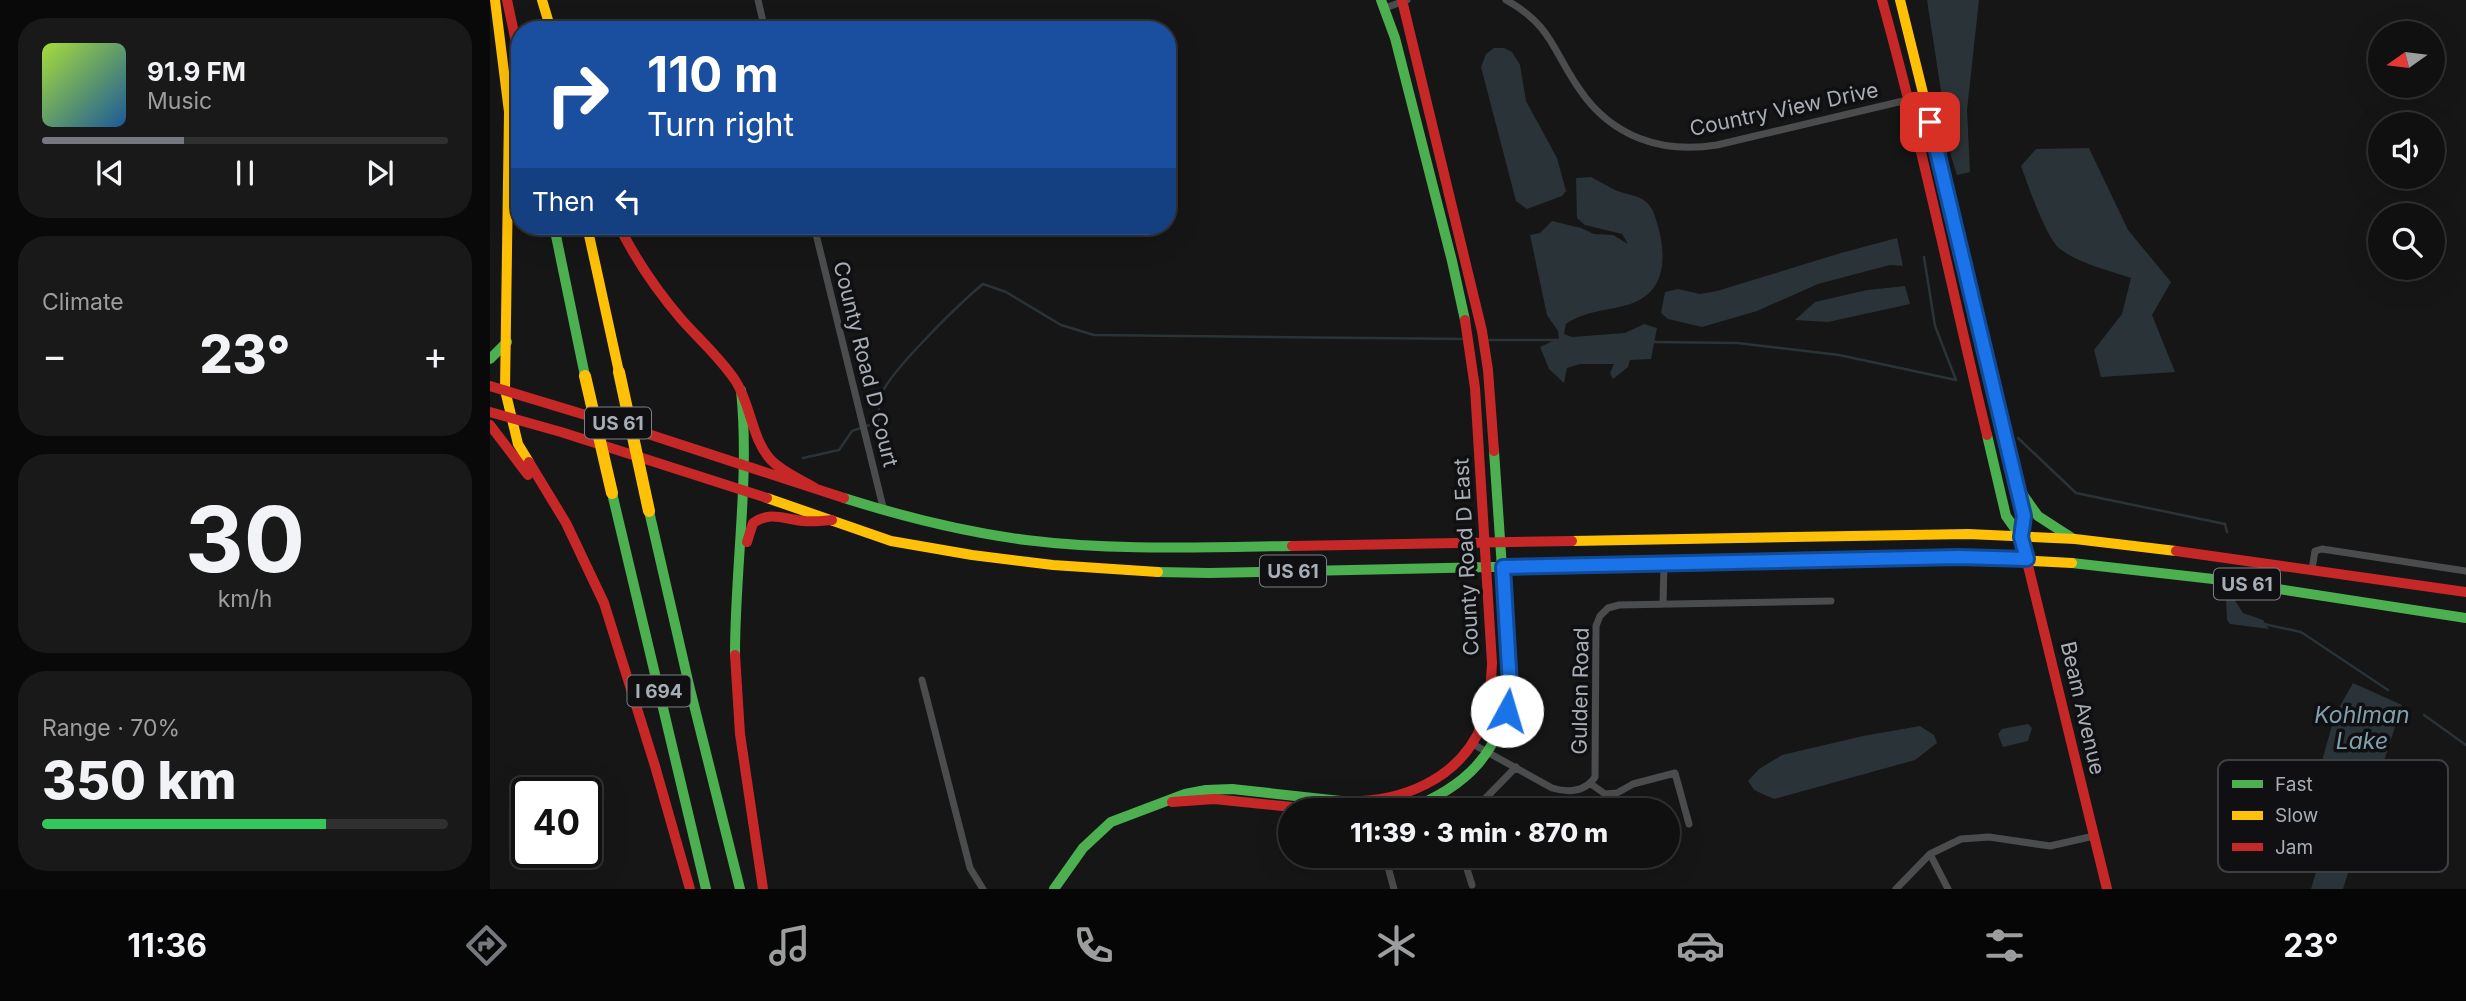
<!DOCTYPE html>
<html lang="en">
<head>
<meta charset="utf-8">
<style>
	:root { --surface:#101010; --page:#191919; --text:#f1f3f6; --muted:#9c9d9f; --line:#303030; --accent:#75797e }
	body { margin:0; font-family:Inter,sans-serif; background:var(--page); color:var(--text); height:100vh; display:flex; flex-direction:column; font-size:26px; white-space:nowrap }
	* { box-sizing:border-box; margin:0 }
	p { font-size:23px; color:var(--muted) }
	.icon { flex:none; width:38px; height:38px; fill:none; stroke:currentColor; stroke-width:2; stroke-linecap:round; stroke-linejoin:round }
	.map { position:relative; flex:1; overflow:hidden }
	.drawer { display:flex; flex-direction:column; gap:18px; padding:18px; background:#090909; width:490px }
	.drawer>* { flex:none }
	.banner { position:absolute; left:21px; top:21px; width:665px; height:214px; border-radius:28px; box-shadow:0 7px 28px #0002,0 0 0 2px var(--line); background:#1a4fa0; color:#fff; overflow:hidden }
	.needle { width:46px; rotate:256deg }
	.buttons { position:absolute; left:1878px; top:21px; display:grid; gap:14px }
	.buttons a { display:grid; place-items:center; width:77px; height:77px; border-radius:50%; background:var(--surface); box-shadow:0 7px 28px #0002,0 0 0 2px var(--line); font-size:35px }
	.speed { position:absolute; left:21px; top:777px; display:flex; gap:14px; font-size:35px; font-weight:700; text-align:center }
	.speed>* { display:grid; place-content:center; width:91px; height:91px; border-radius:50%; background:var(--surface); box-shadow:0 7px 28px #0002,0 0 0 2px var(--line); line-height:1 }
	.speed .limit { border:4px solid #111; border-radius:10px; background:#fff; color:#111 }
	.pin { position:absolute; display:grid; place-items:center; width:60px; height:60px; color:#fff; margin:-30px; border-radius:14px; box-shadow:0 4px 10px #0006 }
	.me { position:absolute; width:77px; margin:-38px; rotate:6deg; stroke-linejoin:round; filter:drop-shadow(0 0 5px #0008) }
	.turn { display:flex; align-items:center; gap:24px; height:147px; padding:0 21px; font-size:32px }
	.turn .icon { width:91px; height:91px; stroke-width:2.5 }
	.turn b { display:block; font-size:49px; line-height:60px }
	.then { display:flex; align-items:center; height:66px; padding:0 21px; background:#0003; gap:14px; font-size:26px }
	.big { font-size:52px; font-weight:800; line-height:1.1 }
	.drawer .tile { flex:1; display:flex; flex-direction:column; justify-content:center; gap:10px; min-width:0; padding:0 24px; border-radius:28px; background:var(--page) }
	.drawer .dial { align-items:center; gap:0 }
	.dial b { font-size:91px; line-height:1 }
	.song { display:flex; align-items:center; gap:21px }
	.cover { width:84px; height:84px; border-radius:10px; background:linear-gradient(135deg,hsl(80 70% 55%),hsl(210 70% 35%)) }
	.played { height:7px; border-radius:4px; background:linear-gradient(90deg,var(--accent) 35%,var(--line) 35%) }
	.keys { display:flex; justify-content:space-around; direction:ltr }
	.heat { display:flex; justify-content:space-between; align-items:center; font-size:38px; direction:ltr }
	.charge { height:10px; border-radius:5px; background:linear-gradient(90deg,#34c759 70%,var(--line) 0) }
	.trip { position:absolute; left:788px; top:798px; width:402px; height:70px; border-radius:35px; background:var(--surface); box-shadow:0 7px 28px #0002,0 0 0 2px var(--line); font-weight:800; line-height:70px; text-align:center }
	.dock { display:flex; height:112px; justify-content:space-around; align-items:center; background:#060606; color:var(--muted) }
	.dock .icon { width:49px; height:49px }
	.dock .active { color:var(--accent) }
	.dock b { font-size:32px; color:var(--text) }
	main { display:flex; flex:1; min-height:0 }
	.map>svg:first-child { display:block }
	.water { fill:#2a3337 }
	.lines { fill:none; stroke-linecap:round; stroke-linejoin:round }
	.stream { stroke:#2a3337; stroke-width:2.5 }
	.street { stroke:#4a4c4e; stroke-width:7 }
	.fast { stroke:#4caf50; stroke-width:10 }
	.slow { stroke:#ffc107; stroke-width:10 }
	.jam { stroke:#c62828; stroke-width:10 }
	.slow-bridge { stroke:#ffc107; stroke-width:12 }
	.route-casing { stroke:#114b97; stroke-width:18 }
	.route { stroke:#1a73e8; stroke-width:12 }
	.labels { text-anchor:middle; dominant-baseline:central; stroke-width:7; stroke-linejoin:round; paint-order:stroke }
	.shield { fill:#101012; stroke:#7a7f85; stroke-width:2 }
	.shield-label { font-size:19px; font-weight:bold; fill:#a8aeb6 }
	.street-label { font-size:21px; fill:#a8aeb6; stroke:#101012 }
	.water-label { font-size:23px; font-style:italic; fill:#81a0ae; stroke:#101012 }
	.key { fill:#101012; stroke:#3e3f43; stroke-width:2 }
	.key-label { font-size:19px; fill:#a8aeb6 }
</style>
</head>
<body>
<main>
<section class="drawer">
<div class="tile">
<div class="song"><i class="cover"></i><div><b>91.9 FM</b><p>Music</p></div></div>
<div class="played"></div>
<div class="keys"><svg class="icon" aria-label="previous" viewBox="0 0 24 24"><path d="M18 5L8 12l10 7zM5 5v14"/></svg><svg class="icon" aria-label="pause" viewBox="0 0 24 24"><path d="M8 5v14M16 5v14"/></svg><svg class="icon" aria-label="next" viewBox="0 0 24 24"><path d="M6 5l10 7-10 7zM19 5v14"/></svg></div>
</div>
<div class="tile"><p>Climate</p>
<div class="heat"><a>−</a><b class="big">23°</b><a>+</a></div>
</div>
<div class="tile dial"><b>30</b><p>km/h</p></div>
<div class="tile"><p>Range · 70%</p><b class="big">350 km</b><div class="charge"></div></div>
</section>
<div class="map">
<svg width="1976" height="889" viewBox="0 0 1976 889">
	<rect width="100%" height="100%" fill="#161616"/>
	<!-- water -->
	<path class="water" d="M 1437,0 L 1489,0 L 1477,110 L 1480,172 L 1467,175 L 1461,156 Z
		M 1004,48 L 1014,48 L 1022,52 L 1030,65 L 1036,101 L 1067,158 L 1076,191 L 1072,196 L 1037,209 L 1026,201 L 991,67 L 996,54 Z
		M 1599,148 L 1638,230 L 1681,282 L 1662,315 L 1685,372 L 1611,377 L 1604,350 L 1632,314 L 1641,278 C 1618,270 1590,264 1570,249 C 1556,238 1538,185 1531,166 L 1546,149 Z
		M 1101,177 C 1109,181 1117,186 1125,190 C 1134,194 1148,195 1155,201 C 1164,208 1166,220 1169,230 C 1176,258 1175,291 1143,303 C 1121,311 1095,310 1076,324 L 1074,334 L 1082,337 L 1135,333 L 1154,324 L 1167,328 L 1161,359 L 1140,360 L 1138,367 L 1123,379 L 1120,373 L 1124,364 L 1090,364 L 1077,368 L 1074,383 L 1059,369 L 1050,347 L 1069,338 L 1068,331 L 1057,315 L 1040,235 L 1050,233 L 1062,221 L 1091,228 L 1104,234 L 1123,235 L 1138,244 L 1132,234 L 1095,225 L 1087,218 L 1086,178 Z
		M 1407,238 L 1413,266 L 1400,265 L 1328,284 L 1267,311 L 1212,327 L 1178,319 L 1171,313 L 1175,292 L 1188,289 L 1210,294 L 1227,291 L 1351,253 Z
		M 1415,286 L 1420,304 L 1338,322 L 1305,320 L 1325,302 L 1377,290 Z
		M 1736,597 L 1744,599 L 1753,613 L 1773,620 L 1779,629 L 1740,624 L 1737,620 Z
		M 1863,683 L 1912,705 L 1853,889 L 1821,889 L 1854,775 L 1848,769 L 1834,786 L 1826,782 L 1845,715 Z
		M 1538,724 L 1542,728 L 1538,741 L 1513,747 L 1508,734 L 1512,729 Z
		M 1430,726 L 1444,735 L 1447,743 L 1425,760 L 1284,799 L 1264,790 L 1258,781 L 1269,769 L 1292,755 L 1373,736 Z"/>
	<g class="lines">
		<!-- stream -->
		<path class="stream" d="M 1456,154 L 1457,125
			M 1434,257 L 1445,326 L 1466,380
			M 995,340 L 1066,340
			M 1163,342 L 1247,343 L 1349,355 L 1466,380
			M 1528,438 L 1586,493 L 1735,524 L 1737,532
			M 313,458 L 349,450 L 362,431 L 388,422 C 389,414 388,403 391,395 C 401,370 470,303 493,284 L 516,292 L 571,325 L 604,335 L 975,339
			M 1774,624 L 1811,632 L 1898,690
			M 1934,715 L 1976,745"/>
		<!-- street -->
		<path class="street" d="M 268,0 L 275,30
			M 1016,0 C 1062,25 1063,52 1090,90 C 1122,137 1172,154 1227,145 L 1434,96
			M 895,8 L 917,0
			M 324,226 L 394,511
			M 1822,569 L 1825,551 L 1832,549 L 1976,571
			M 1173,603 L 1174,564
			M 432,680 L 480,868 L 493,889
			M 981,743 L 1062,788 C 1079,793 1095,792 1105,777 L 1106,626 L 1110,616 L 1118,608 L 1129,605 L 1341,601
			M 1101,784 L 1115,794 L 1127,793 L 1143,784 L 1185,773 L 1199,824
			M 1115,794 L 1119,810
			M 984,810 L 1026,767
			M 1440,854 L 1458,889
			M 895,856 L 904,889
			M 973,856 L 982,885
			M 1406,889 L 1440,854 L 1471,839 L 1499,837 L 1560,846 L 1604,836"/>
		<!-- fast -->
		<path class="fast" d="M 891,0 L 905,38 L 962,261 L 975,320
			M 64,226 L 95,376
			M 0,359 L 17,342
			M 1497,435 L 1516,516 L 1531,537
			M 1526,485 L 1548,516 L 1582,538
			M 122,493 L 216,889
			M 354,498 C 414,517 474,532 536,540 C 624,551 713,547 802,546
			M 159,511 L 199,685 L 250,889
			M 1582,563 L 1723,579 L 1976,618
			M 668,572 L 719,573 L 1182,563
			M 245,655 C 245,566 260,479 251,390
			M 916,810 C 977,787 1012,752 1020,686 L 1004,451
			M 564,889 L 593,848 L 621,822 L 695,794 L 716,790 L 742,789 L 851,801"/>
		<!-- slow -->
		<path class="slow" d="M 5,0 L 19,112 L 15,390 L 28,444 L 39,462
			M 52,0 L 61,30
			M 1410,0 L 1479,279
			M 97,226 L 129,372
			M 277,498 L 401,541 L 482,555 L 563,565 L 668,572
			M 1082,541 L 1478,534 L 1585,539 L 1686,551
			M 1182,563 L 1469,557 L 1582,563"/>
		<!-- jam -->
		<path class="jam" d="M 17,0 L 30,61
			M 912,0 L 992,331 L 998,370 L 1004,451
			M 1392,0 C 1432,144 1462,290 1497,435
			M 129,226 C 146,260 167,291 192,320 C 210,340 230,358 245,380 C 261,404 261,437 280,459 C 292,472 310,479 325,488
			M 1479,279 L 1534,516 L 1531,537 L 1617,889
			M 0,386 L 155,433 L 354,498
			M 0,412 L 71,432 L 277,498
			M 0,425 L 38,475
			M 39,462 L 76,523 L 114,603 L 165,766 L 200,889
			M 257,542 L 263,523 C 280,511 294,519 313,521 C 323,522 332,521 342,520
			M 802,546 L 1082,541
			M 1686,551 L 1976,592
			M 245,655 L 250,734 L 273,889
			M 851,801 C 909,804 971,780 993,722 C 1000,703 1001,683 1002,663 L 985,388 L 975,320
			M 682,802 L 724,799 L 832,810"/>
		<!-- slow-bridge -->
		<path class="slow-bridge" d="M 129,372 L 159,511
			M 95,376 L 122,493"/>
	</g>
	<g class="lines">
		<defs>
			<path id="route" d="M 1017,711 L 1020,686 L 1013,567 L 1469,557 L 1537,559 L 1531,537 L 1534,516 L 1440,122"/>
		</defs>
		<!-- route casing -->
		<use href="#route" class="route-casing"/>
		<!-- route -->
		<use href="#route" class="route"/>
	</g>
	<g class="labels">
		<!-- shield labels -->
		<g class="shield">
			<rect x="95" y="407.5" width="66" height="31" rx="5"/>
			<rect x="770" y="555.5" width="66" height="31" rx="5"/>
			<rect x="1724" y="568.5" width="66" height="31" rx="5"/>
			<rect x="137.5" y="675.5" width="63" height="31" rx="5"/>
		</g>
		<g class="shield-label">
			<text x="128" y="423">US 61</text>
			<text x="803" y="571">US 61</text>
			<text x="1757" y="584">US 61</text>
			<text x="169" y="691">I 694</text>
		</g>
		<!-- street labels -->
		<g class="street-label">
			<text transform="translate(1294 109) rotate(-12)">Country View Drive</text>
			<text transform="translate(376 364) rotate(76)">County Road D Court</text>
			<text transform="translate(976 557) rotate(-93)">County Road D East</text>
			<text transform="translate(1090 691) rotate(-89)">Gulden Road</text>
			<text transform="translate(1593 708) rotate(77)">Beam Avenue</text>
		</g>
		<!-- water labels -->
		<g class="water-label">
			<text x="1872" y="715">Kohlman<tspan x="1872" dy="26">Lake</tspan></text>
		</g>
	</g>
	<!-- legend -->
	<rect x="1728" y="760" width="230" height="112" rx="10" class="key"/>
	<rect x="1742" y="780" width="31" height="8" fill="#4caf50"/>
	<rect x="1742" y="811" width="31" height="9" fill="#ffc107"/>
	<rect x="1742" y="843" width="31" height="8" fill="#c62828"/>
	<g class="key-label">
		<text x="1785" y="791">Fast</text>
		<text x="1785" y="822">Slow</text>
		<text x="1785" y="854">Jam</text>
	</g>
</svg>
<div class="buttons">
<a><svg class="needle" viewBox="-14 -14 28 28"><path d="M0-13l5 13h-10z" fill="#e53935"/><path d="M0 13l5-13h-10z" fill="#9c9d9f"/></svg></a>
<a><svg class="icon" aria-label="sound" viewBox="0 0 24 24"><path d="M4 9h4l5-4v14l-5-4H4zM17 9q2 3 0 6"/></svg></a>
<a><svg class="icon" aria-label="search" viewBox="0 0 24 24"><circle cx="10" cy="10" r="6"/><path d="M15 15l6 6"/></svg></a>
</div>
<div class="speed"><div class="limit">40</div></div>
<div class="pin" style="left:1440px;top:122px;background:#d93025"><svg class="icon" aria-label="arrive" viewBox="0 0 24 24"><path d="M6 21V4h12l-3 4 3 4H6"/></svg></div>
<svg class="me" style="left:1017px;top:711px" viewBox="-20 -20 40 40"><circle r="19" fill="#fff"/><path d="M0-13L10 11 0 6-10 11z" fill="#1a73e8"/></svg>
<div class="trip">11:39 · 3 min · 870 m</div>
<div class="banner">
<div class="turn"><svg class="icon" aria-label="right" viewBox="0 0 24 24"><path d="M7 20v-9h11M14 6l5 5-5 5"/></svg><div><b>110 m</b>Turn right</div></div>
<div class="then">Then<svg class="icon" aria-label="left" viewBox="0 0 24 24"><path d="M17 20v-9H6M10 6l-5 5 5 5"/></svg></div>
</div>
</div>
</main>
<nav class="dock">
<b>11:36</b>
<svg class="icon active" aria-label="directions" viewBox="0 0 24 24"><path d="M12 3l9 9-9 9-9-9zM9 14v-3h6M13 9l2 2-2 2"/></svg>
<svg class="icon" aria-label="music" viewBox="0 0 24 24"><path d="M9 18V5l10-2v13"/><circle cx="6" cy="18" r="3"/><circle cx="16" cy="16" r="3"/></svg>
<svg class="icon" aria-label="phone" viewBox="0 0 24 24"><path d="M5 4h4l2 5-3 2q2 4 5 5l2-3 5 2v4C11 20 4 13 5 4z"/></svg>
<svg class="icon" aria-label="climate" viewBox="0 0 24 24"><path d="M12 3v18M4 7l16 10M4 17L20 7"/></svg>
<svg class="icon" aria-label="car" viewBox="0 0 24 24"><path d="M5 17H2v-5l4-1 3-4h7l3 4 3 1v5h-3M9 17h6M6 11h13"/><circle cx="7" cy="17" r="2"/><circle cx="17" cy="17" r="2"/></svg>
<svg class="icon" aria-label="filters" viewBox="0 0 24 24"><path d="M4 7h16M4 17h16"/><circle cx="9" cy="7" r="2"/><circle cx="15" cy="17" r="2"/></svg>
<b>23°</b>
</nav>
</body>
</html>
